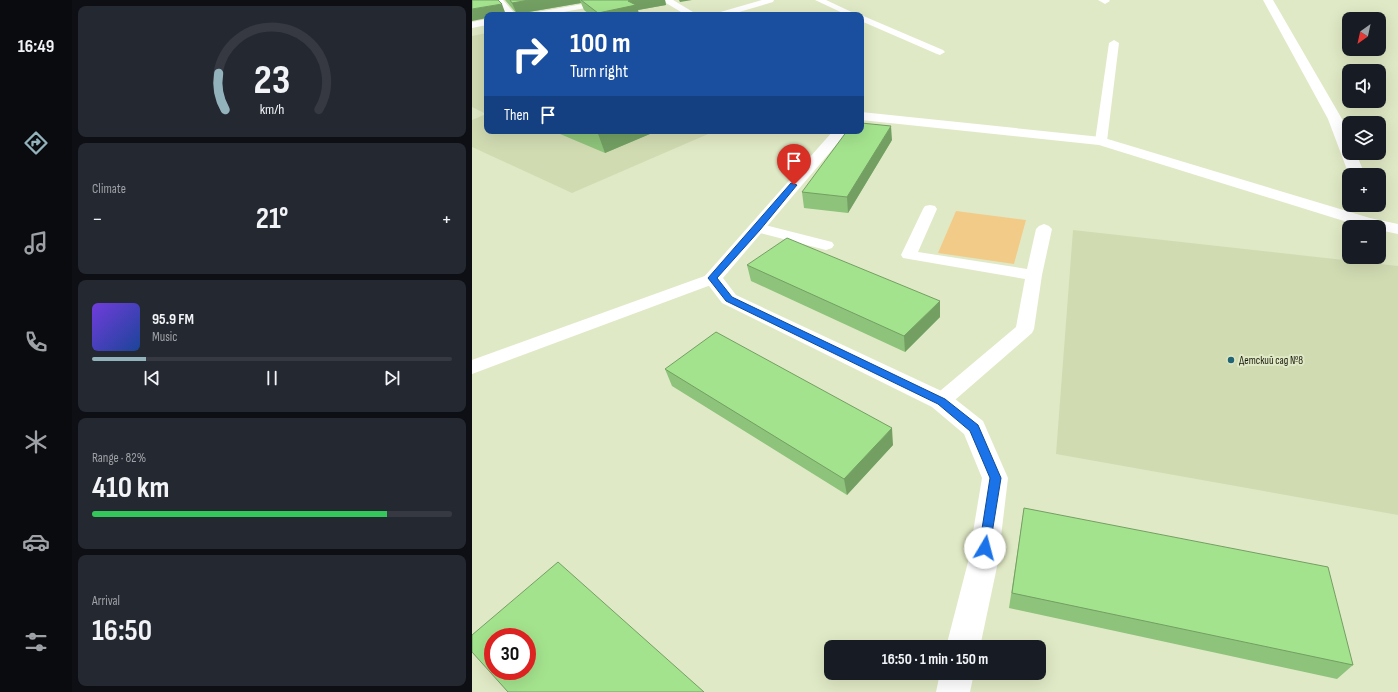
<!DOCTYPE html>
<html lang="en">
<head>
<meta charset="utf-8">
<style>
	:root { --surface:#171b24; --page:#242831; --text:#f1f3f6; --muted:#9ea1a6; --line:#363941; --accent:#93b3bc }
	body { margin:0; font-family:"Sofia Sans Condensed",sans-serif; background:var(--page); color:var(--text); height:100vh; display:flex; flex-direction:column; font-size:15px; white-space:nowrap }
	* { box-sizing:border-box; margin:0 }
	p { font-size:13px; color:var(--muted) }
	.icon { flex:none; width:22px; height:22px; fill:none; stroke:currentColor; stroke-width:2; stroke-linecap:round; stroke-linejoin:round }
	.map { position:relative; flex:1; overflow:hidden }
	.side { display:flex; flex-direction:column; gap:6px; padding:6px; background:#0d0f14; width:400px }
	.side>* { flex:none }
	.top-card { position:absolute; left:12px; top:12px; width:380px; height:122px; border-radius:8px; box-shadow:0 4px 16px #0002; background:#1a4fa0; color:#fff; overflow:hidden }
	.needle { width:26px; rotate:213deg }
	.fabs { position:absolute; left:870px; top:12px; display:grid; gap:8px }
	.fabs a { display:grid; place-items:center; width:44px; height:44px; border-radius:8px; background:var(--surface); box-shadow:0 4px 16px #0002; font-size:20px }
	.speed { position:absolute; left:12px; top:628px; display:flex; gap:8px; font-size:20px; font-weight:700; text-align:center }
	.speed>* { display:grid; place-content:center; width:52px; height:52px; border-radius:50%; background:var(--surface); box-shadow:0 4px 16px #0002; line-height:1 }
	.speed .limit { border:6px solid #d22; background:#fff; color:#111 }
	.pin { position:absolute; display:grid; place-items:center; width:34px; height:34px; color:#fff; margin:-41px -17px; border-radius:50% 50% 50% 0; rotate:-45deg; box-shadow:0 0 4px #0007 }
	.pin .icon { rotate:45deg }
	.me { position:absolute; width:44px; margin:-22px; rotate:8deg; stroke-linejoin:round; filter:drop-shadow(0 0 3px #0008) }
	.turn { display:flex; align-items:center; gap:14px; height:84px; padding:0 20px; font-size:18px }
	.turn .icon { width:52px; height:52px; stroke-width:2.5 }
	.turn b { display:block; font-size:28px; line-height:34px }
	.then { display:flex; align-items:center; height:38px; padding:0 20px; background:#0003; gap:8px; font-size:15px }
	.big { font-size:30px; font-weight:700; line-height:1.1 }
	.side .card { flex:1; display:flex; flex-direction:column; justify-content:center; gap:6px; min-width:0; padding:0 14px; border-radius:8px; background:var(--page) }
	.side .dial { align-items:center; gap:0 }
	.dial svg { height:104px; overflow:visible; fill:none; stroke:var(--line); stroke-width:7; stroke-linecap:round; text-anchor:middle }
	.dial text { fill:var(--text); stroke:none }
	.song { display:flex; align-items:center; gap:12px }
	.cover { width:48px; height:48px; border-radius:6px; background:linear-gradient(135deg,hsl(260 70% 55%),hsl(220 70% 35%)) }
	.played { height:4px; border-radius:2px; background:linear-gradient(90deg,var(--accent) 15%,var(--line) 15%) }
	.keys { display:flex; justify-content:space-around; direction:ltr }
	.heat { display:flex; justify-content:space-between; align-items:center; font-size:22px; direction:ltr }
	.charge { height:6px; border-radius:3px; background:linear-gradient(90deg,#34c759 82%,var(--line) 0) }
	.trip { position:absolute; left:352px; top:640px; width:222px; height:40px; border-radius:8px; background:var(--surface); box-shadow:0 4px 16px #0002; font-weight:700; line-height:40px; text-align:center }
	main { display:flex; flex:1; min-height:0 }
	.tab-bar { display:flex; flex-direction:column; width:72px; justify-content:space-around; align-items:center; background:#090b0e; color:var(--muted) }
	.tab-bar .icon { width:28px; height:28px }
	.tab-bar .on { color:var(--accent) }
	.tab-bar b { font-size:18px; color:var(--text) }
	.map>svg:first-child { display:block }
	.built { fill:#d1dbb2 }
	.green { fill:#f3cb89 }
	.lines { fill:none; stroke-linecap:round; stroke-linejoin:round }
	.lane { fill:#fff; fill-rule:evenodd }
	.street { fill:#fff; fill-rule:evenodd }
	.wall { fill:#8dc37a }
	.shaded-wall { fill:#739f63 }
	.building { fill:#a4e38e; stroke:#739f63; fill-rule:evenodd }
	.route { fill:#1a73e8; stroke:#114b97 }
	.poi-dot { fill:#206576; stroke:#e0e9c5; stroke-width:1.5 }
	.labels { text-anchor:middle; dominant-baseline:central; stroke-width:4; stroke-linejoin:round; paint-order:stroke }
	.poi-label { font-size:11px; fill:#181b0e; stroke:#e0e9c5; text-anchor:start }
</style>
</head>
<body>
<main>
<nav class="tab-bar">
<b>16:49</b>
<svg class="icon on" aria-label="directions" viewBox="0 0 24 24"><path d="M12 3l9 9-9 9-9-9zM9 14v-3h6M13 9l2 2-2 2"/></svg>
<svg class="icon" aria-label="music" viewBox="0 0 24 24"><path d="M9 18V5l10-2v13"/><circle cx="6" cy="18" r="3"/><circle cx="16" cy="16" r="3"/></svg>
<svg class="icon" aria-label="phone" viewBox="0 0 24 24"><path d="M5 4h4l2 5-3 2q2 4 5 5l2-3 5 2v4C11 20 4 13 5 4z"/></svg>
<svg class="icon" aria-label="climate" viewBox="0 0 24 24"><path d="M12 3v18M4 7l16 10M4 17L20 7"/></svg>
<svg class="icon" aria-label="car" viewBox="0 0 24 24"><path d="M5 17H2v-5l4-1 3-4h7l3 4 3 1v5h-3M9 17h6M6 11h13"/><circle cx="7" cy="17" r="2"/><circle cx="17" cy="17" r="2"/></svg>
<svg class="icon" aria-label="filters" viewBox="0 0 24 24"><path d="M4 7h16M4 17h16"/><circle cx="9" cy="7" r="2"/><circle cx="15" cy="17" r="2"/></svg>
</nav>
<section class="side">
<div class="card dial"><svg viewBox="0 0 100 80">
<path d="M14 69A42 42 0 1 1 86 69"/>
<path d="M14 69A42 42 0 0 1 9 41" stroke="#93b3bc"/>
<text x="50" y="56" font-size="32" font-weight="700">23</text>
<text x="50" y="72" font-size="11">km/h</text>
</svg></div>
<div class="card"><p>Climate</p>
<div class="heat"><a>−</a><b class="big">21°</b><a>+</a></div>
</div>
<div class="card">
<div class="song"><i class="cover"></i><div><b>95.9 FM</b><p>Music</p></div></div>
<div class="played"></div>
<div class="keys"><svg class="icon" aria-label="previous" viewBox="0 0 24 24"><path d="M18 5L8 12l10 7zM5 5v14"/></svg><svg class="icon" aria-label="pause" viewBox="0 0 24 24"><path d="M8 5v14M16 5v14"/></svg><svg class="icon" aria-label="next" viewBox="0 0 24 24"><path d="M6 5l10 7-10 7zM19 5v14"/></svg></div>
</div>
<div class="card"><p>Range · 82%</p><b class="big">410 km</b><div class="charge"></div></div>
<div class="card"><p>Arrival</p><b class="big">16:50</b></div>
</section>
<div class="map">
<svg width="926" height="692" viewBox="0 0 926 692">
	<rect width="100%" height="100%" fill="#e0e9c5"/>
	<!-- built -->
	<path class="built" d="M 15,33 L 15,131 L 243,131 L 100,193 L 0,147 L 0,120 L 14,114 L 0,107 L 0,36 Z
		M 601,230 L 926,266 L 926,515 L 584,454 Z"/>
	<!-- green -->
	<path class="green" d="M 484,211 L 554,220 L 542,264 L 466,253 Z"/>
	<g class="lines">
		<!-- lane -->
		<path class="lane" d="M 23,0 L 31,0 L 44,15 L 36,15 Z
			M 134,0 L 152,0 L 148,2 L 74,15 L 55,15 L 59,13 Z
			M 290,0 L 302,0 L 301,2 L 257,15 L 244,15 L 245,13 Z
			M 343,0 L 354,0 L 386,15 L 375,15 Z
			M 389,15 L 471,50 L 473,52 L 468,55 L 465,54 L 389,21 Z
			M 15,19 L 15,25 L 0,28 L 0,22 Z
			M 642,40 L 647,43 L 635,141 L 633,144 L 625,144 L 623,141 L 637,43 Z
			M 458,205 L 463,206 L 465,209 L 446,252 L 555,269 L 564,229 L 567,226 L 572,224 L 577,226 L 580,229 L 570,275 L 562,329 L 560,333 L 476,406 L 469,409 L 462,406 L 459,401 L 462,396 L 544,327 L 553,279 L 431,258 L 429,255 L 451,209 L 453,206 Z
			M 285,223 L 360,242 L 362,245 L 360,248 L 354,250 L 280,231 L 277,228 L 280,225 Z
			M 241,273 L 247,274 L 249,278 L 247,282 L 0,374 L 0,360 Z"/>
		<!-- street -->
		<path class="street" d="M 189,0 L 201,0 L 226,15 L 214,15 Z
			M 626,0 L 637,0 L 638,1 L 633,4 Z
			M 791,0 L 801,0 L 870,119 L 877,137 L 877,153 L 884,153 L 893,175 L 877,175 L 856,119 Z
			M 389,112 L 629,137 L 898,218 L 926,224 L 926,234 L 907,230 L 907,227 L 888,226 L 627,145 L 389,120 Z
			M 361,131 L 376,131 L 251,278 L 264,295 L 478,395 L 511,421 L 536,478 L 526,562 L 508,647 L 474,647 L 496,562 L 510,478 L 492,434 L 460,407 L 250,303 L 231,278 Z
			M 468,673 L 502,673 L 498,692 L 464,692 Z"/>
	</g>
	<!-- wall -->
	<path class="wall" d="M 33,0 L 193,0 L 194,5 L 166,10 L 167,15 L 118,15 L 112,10 L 109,3 L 45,14 Z
		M 81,131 L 185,131 L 133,153 Z
		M 420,140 L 376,213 L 332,208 L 330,192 Z
		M 275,265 L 468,317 L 433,352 L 279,281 Z
		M 193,369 L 421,445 L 375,495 L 200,386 Z
		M 552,508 L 881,665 L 865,679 L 537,608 Z"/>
	<!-- shaded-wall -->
	<path class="shaded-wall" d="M 57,0 L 108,0 L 109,3 L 45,14 L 40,3 Z
		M 160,0 L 193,0 L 194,5 L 166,10 L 167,15 L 127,15 L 126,13 L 156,1 Z
		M 207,0 L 220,0 L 208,2 Z
		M 30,4 L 34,15 L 15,15 L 15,18 L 0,21 L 0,9 Z
		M 419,126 L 420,140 L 376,213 L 375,197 Z
		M 125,131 L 185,131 L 133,153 Z
		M 468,301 L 468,317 L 433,352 L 432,336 Z
		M 420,428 L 421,445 L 375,495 L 372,479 Z"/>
	<!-- building -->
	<path class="building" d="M 0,0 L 26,0 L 30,4 L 0,9 Z
		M 38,0 L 57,0 L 40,3 Z
		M 109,0 L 160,0 L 156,1 L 164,5 L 126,13 Z
		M 389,123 L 419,126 L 375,197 L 330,192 L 375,131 L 389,131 Z
		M 315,238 L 468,301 L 432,336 L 275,265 Z
		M 244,332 L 420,428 L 372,479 L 193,369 Z
		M 552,508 L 856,567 L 881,665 L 540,593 Z
		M 86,562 L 232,692 L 36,692 L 0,652 L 0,635 ZM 21,637 L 55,637 L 55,671 L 21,671 Z"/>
	<!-- route -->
	<path class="route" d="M 319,183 L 325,185 L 288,230 L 245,278 L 260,297 L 473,399 L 506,425 L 529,478 L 517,552 L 513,554 L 509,552 L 507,548 L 518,478 L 498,431 L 466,404 L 254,301 L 236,278 Z"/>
	<!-- markers -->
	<circle class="poi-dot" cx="759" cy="360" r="4"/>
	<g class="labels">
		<!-- poi labels -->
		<g class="poi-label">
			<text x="767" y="360">Детский сад №8</text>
		</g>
	</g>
</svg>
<div class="fabs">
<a><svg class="needle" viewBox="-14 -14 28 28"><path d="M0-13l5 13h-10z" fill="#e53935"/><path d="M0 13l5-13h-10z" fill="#9ea1a6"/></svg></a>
<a><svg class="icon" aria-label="sound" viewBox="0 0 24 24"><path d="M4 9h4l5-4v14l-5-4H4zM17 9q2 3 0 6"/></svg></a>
<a><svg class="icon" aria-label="layers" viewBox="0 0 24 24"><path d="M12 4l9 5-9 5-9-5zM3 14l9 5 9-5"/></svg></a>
<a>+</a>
<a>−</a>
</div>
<div class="speed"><div class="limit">30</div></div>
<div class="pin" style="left:322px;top:185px;background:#d93025"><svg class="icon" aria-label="arrive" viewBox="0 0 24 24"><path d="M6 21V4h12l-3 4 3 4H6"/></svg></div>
<svg class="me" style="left:513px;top:548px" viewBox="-20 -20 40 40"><circle r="19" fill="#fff"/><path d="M0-13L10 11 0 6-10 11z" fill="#1a73e8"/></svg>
<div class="trip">16:50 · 1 min · 150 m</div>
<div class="top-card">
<div class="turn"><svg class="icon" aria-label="right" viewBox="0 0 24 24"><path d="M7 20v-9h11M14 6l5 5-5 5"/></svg><div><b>100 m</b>Turn right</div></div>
<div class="then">Then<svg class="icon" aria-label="arrive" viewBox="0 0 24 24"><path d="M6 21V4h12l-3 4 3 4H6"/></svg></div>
</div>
</div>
</main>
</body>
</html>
